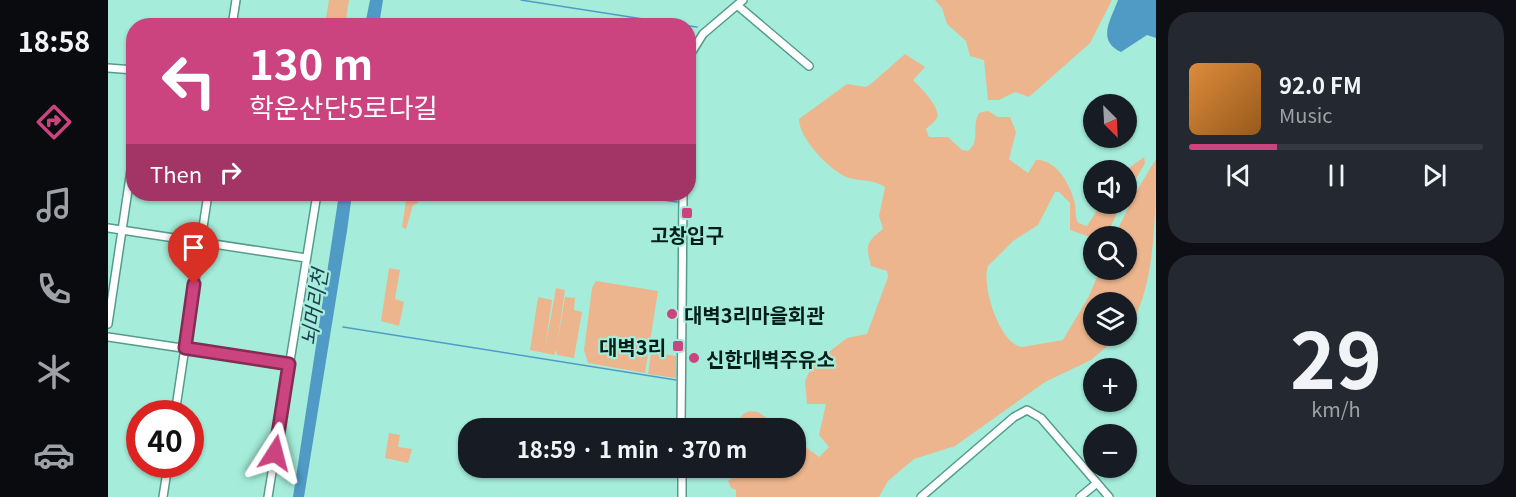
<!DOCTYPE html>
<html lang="en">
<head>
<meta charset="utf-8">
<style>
	:root { --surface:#171b24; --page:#242831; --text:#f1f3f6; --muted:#9ea1a6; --line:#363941; --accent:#cb437f }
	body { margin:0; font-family:Georgia,"Noto Sans KR",serif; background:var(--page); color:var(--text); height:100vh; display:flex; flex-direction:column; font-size:22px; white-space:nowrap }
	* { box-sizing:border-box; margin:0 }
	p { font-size:20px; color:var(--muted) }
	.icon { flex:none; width:33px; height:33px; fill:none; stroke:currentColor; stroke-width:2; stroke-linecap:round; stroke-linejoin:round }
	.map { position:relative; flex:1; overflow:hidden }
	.drawer { display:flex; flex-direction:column; gap:12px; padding:12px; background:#0d0f14; width:360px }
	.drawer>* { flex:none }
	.hud { position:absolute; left:18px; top:18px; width:570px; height:183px; border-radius:24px; box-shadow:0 2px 4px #0004; background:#cb437f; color:#fff; overflow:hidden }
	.needle { width:39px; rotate:156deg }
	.controls { position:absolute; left:975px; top:94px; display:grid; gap:12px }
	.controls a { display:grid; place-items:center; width:54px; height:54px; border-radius:50%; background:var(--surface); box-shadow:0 2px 4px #0004; font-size:30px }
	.speed { position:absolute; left:18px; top:400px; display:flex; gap:12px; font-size:30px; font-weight:700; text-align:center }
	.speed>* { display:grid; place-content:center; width:78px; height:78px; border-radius:50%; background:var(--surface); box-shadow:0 2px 4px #0004; line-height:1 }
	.speed .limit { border:9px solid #d22; background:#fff; color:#111 }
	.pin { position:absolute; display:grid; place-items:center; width:51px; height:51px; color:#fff; margin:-62px -26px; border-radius:50% 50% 50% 0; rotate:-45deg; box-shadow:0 0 6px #0007 }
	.pin .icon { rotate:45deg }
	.me { position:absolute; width:66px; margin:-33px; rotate:9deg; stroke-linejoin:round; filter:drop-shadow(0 0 4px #0008) }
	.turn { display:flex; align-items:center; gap:21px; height:126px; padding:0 24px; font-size:27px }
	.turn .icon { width:78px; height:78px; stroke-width:2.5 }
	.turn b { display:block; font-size:42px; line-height:51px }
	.then { display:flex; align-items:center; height:57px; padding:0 24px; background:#0003; gap:12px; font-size:22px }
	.drawer .tile { flex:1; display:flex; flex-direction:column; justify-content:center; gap:9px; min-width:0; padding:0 21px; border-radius:24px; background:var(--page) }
	.drawer .dial { align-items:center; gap:0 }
	.dial b { font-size:78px; line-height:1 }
	.song { display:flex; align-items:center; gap:18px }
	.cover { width:72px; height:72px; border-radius:9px; background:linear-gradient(135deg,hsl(30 70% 55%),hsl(30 70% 35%)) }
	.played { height:6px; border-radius:3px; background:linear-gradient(90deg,var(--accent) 30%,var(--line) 30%) }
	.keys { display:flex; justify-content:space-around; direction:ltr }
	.trip { position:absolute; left:350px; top:418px; width:348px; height:60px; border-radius:24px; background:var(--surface); box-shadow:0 2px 4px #0004; font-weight:700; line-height:60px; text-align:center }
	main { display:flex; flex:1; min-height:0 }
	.dock { display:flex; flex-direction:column; width:108px; justify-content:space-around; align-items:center; background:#090b0e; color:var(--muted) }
	.dock .icon { width:42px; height:42px }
	.dock .on { color:var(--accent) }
	.dock b { font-size:27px; color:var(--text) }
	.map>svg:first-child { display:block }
	.green { fill:#ecb58d }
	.water { fill:#509bc6 }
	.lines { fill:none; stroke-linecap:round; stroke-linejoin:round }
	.stream { stroke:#509bc6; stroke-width:1.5 }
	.minor-casing { stroke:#559b8b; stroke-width:10 }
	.minor { stroke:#fff; stroke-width:7 }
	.route-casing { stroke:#842c53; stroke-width:15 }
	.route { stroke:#cb437f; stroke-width:10 }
	.poi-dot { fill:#cb437f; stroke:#a5edda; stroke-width:2 }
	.labels { text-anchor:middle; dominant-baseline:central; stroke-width:4.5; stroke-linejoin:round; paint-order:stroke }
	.poi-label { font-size:20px; font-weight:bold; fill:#011e18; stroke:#a5edda; text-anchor:start }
	.water-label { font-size:21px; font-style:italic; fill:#1c3d50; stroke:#a5edda }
</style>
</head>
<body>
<main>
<nav class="dock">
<b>18:58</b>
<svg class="icon on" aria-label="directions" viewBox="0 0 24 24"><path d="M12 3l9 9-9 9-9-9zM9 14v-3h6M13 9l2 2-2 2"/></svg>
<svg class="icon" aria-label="music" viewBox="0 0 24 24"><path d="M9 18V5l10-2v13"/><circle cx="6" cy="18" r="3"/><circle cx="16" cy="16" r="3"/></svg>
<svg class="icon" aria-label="phone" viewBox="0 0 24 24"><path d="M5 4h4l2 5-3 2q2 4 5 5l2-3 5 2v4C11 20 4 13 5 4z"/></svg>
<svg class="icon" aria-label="climate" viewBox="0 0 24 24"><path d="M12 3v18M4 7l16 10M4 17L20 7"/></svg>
<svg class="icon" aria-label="car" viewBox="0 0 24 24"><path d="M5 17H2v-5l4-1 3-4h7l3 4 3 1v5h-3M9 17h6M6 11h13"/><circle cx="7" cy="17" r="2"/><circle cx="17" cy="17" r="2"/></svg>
</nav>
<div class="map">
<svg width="1048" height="497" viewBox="0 0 1048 497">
	<rect width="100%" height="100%" fill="#a5edda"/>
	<!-- green -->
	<path class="green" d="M 221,0 L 241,0 L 237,25 L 217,25 Z
		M 827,0 L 1004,0 L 982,43 L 921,97 L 907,92 L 891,100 L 880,100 L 876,60 L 862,56 L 858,41 L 839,24 L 834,8 Z
		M 797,54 L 817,67 L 805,80 C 812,87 833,107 829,118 C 827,122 821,126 818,129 L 821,137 L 840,137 L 854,150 L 860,151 C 873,141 863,126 871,113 L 880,111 L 890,117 L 902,117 L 908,132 L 901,159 L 920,173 L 928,160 C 949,159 963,186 967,204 C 968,211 967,217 970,223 L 979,226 L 993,204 L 1013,204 L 998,237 L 985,238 L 962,230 L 962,203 L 951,192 L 947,192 L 930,225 L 905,241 L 880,266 C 873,284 891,344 914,347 L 955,340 L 981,296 L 992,270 L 1018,270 L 1018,237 L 1006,237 L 1028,192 L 1048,159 C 1048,206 1048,294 1019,329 L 1018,303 L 986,303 L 986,336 L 1011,336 L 983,360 L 937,382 L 847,446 L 806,459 L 780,481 L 771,497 L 628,497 L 628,490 L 623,488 L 620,481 L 639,468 L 687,468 L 687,439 L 711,457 L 721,447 L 711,435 L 718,404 L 699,404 L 697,381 L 705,364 L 739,338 L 759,334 L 780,277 L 779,271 L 763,266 C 758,246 757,243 775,229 L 771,216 L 777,187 C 767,180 753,181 741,178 C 724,173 690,138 691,119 L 739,84 L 758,87 L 764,83 Z
		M 1036,157 L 1037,163 L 1019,195 L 1017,171 Z
		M 299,194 L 312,194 L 310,203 L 305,205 L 298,229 L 294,227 Z
		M 281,268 L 292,270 L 287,299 L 296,302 L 291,326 L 273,321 Z
		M 488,281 L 550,291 L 537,373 L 480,363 L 476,350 L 484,288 Z
		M 448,288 L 457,290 L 449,345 L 457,297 L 467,298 L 466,310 L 474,312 L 466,358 L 449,355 L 448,350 L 446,355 L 422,350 L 430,297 L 444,300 L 437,349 Z
		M 543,352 L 568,356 L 568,378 L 540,374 Z
		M 642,411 L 650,412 L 675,429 L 624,429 L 635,414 Z
		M 281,433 L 292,435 L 290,447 L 304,449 L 300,463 L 277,458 Z"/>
	<!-- water -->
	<path class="water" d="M 262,0 L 275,0 L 271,25 L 257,25 Z
		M 1010,0 L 1048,0 L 1048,38 L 1039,35 L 1013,52 C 988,40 1003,20 1010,0 Z
		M 231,194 L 244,194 L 239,231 L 196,497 L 185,497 Z"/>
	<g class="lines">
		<!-- stream -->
		<path class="stream" d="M 413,0 L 580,26
			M 581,26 L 589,27
			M 515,194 L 569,202
			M 235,327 L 568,380"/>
		<defs>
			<path id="minor" d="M 629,5 L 701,66
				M 124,26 L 128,0
				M 580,58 L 595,34 L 635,0
				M 0,68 L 26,70
				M 0,228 L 198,258
				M 0,324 L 26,150
				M 0,337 L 181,364
				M 67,414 L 100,194
				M 573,429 L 575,194
				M 574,468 L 574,497
				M 55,497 L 60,465
				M 160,497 L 209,194
				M 813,497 L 906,417 L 919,410 L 933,418 L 1001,497
				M 972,497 L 989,483"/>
		</defs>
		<!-- minor casing -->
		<use href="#minor" class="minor-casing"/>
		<!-- minor -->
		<use href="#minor" class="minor"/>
	</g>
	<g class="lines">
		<defs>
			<path id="route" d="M 86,284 L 77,348 L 181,364 L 167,453"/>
		</defs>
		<!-- route casing -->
		<use href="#route" class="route-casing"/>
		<!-- route -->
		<use href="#route" class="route"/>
	</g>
	<!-- markers -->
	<g class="poi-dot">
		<rect x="573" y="207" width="12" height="12" rx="3"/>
		<circle cx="564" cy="314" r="6"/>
		<rect x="564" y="340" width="12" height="12" rx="3"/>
		<circle cx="586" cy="358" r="6"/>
	</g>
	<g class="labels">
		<!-- poi labels -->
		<g class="poi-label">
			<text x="579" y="234" text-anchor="middle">고창입구</text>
			<text x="576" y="314">대벽3리마을회관</text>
			<text x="558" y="346" text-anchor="end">대벽3리</text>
			<text x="598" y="358">신한대벽주유소</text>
		</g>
		<!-- water labels -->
		<g class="water-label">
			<text transform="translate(205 307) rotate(-81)">뇌머리천</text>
		</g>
	</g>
</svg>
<div class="controls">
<a><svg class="needle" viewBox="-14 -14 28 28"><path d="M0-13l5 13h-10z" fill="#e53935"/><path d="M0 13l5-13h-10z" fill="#9ea1a6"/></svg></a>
<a><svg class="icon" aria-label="sound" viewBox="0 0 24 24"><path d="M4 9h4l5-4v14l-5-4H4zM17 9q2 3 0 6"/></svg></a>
<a><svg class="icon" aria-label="search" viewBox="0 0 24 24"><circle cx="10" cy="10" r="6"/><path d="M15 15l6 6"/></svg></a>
<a><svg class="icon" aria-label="layers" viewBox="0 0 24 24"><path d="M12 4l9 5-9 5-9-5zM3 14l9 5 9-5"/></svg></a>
<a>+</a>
<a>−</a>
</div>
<div class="speed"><div class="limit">40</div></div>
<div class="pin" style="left:86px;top:284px;background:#d93025"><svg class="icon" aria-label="arrive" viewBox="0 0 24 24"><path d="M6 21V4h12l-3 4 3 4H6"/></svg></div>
<svg class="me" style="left:167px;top:453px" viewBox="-20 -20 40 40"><path d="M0-17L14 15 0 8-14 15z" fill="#cb437f" stroke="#fff" stroke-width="4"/></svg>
<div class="trip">18:59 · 1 min · 370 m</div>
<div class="hud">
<div class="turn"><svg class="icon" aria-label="left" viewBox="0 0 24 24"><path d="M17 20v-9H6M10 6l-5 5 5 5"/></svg><div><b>130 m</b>학운산단5로다길</div></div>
<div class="then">Then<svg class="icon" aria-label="right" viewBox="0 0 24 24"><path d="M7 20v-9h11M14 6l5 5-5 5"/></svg></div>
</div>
</div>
<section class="drawer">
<div class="tile">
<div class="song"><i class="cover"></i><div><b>92.0 FM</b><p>Music</p></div></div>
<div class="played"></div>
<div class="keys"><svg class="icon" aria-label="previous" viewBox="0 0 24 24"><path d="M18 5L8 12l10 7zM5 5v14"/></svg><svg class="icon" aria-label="pause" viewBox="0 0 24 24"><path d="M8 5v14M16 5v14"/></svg><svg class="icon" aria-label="next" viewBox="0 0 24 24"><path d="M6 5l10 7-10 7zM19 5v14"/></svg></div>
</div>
<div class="tile dial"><b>29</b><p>km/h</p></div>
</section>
</main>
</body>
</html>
